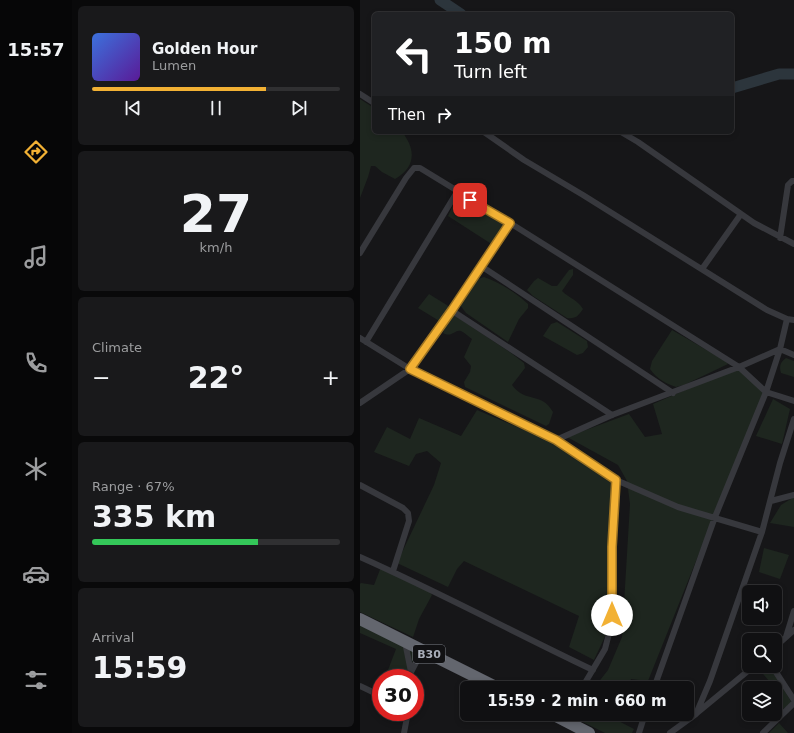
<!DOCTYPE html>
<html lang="en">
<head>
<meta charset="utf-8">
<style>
	:root { --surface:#101012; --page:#19191b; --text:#f1f3f6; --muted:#9c9d9f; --line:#303032; --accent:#f2b134 }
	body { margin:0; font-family:"DejaVu Sans",sans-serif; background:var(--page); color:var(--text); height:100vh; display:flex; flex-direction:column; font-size:15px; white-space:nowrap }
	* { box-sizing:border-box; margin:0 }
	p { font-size:13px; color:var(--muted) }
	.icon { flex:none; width:22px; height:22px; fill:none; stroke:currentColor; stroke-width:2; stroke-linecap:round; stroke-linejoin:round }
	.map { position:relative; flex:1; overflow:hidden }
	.panel { display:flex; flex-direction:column; gap:6px; padding:6px; background:#09090a; width:288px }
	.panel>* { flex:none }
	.banner { position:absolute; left:12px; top:12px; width:362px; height:122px; border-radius:6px; box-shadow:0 2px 6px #0003,0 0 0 1px var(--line); background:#202124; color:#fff; overflow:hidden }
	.buttons { position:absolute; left:382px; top:585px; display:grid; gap:8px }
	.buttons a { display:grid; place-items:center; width:40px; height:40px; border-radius:6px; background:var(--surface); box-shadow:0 2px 6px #0003,0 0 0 1px var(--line); font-size:20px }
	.speed { position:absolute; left:12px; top:669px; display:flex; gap:8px; font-size:20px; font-weight:700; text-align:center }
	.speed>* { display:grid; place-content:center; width:52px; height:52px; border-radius:50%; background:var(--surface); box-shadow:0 2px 6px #0003,0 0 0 1px var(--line); line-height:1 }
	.speed .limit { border:6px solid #d22; background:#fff; color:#111 }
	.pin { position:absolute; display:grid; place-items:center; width:34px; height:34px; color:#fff; margin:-17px; border-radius:8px; box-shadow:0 2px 6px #0006 }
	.me { position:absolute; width:44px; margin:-22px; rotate:0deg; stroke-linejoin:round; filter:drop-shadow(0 0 3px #0008) }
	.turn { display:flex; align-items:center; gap:14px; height:84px; padding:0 16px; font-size:18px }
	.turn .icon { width:52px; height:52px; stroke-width:2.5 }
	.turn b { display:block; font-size:28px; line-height:34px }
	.then { display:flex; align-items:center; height:38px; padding:0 16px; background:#0003; gap:8px; font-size:15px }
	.big { font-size:30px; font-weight:800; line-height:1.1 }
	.panel .tile { flex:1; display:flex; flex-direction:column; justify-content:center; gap:6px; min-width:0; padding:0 14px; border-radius:6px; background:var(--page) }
	.panel .dial { align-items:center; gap:0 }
	.dial b { font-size:52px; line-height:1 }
	.song { display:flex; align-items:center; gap:12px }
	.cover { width:48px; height:48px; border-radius:6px; background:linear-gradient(135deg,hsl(220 70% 55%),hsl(270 70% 35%)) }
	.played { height:4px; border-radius:2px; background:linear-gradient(90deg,var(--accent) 70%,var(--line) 70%) }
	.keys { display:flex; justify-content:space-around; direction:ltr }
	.heat { display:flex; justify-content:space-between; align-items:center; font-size:22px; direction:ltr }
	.charge { height:6px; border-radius:3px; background:linear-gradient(90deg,#34c759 67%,var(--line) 0) }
	.trip { position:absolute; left:100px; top:681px; width:234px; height:40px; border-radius:6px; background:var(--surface); box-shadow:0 2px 6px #0003,0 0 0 1px var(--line); font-weight:800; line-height:40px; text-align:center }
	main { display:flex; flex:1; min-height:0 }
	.tabs { display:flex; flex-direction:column; width:72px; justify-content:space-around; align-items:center; background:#060607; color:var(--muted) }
	.tabs .icon { width:28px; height:28px }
	.tabs .current { color:var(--accent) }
	.tabs b { font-size:18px; color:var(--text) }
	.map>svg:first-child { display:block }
	.green { fill:#1e261f }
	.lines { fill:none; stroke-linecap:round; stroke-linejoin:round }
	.river { stroke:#2c353c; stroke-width:11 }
	.street { stroke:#37383d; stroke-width:6 }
	.highway { stroke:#63666e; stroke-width:12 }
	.route-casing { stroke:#9d7322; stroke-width:10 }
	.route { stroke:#f2b134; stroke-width:7 }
	.labels { text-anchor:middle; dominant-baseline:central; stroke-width:4; stroke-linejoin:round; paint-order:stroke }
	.shield { fill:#111113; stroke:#7b7e86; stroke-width:1 }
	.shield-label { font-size:11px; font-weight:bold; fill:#a8adb8 }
</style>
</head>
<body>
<main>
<nav class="tabs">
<b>15:57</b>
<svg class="icon current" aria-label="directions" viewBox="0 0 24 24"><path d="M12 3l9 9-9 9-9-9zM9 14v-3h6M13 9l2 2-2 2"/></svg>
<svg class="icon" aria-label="music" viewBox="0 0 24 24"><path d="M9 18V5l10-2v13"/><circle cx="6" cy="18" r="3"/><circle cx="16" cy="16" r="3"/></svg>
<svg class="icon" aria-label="phone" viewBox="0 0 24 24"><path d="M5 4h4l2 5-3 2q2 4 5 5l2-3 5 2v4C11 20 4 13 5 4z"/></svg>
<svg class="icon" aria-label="climate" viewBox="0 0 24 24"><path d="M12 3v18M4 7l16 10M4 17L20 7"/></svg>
<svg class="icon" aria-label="car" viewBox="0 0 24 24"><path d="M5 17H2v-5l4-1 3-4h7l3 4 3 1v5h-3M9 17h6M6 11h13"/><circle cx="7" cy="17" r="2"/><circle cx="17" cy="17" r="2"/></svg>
<svg class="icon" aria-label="filters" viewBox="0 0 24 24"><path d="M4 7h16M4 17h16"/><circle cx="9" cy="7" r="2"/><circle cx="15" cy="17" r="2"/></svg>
</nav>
<section class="panel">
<div class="tile">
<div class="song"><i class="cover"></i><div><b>Golden Hour</b><p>Lumen</p></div></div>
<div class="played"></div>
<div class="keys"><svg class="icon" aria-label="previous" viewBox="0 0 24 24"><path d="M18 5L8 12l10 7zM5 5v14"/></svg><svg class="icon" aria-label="pause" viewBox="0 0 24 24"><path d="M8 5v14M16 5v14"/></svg><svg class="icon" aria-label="next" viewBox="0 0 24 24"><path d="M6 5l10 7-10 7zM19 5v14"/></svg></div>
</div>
<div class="tile dial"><b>27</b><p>km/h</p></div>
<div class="tile"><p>Climate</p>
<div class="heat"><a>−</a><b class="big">22°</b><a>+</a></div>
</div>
<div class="tile"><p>Range · 67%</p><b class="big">335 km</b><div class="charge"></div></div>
<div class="tile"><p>Arrival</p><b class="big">15:59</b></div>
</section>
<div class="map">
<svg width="434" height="733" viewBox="0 0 434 733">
	<rect width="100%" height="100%" fill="#161618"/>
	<!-- green -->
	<path class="green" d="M 0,99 L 14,108 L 14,132 L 42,132 C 56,149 56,167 35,179 L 22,172 L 15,166 L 11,166 L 8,177 L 0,198 Z
		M 98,195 L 146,224 L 133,245 L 88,216 Z
		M 213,269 L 213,275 L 202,291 C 209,298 218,300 223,309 C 218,316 216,319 207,318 L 173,296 L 167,290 L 174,281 L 178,278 L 192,286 L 197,286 L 209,270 Z
		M 124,277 C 139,282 156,293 168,304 L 168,308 L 159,319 L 148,342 L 106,313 L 100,305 L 118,279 Z
		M 69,294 L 90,307 L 81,322 L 58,308 Z
		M 94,315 L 151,353 L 164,363 L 165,368 L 152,385 C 166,404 181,391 193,412 L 189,424 L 186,426 L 105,387 L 104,382 L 110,372 L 111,366 L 104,357 L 112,339 C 109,337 105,333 101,331 C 95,329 92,338 83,333 L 86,324 Z
		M 197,322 L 227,341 L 228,347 L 223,353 L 217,355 L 183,336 L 191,324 Z
		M 312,330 L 364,360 L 368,364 L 324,385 L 316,387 C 305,383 297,379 290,369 L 292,361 Z
		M 426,358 L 434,361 L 434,377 L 421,373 C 419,367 420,362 426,358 Z
		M 376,368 L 404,391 L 288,681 L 271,679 L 268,688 L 234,688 L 248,670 L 262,637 L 270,504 L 267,481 L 258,465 L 207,437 L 269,414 L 285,437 L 302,434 L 293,404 Z
		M 413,399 L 430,409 L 422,444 L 396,436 Z
		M 117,410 L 200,445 L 251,478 L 251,553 L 248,630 L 234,660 L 209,647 L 219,616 L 104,561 L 97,569 L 88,587 L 37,563 L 74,485 L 81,463 L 67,451 L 56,454 L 49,466 L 14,452 L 27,427 L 50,439 L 59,418 L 101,436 Z
		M 434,497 L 434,527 L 410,523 L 421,505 Z
		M 404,548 L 429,555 L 420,579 L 399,572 Z
		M 21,567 L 69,591 L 72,595 L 59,619 L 53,637 L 0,612 L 0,584 L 1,583 L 14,585 Z
		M 0,621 L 56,651 L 48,678 L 25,678 L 36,649 L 0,633 Z
		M 399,666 L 410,666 L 432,703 L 420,711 L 415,706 L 416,689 L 397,667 Z
		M 213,714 L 245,714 L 274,729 L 272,733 L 245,733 L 211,716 Z
		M 419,723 L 428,733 L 409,733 Z"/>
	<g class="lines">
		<!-- river -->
		<path class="river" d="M 80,0 L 101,14
			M 372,88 L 419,74 L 434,74"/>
		<!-- street -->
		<path class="street" d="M 0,94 L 14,103
			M 124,132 L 164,160 L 223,195 L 407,310 L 427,319 L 434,320
			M 261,132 L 278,142 L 394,223 L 434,244
			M 420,238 L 428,185 L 432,181 L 434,181
			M 0,253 L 46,178 L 54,168 L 60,168 L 150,223
			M 121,266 L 313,393
			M 342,269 L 381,214
			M 91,310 L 252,415
			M 0,338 L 50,369 L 91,310 L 150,223 L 379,367 L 406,392 L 434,401
			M 6,342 L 97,192
			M 0,403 L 50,369 L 196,440 L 256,480 L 318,507 L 402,532
			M 196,440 L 252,415 L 379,367 L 420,349 L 434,355
			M 0,485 L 43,508 L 48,513 L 49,521 L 33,571
			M 411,501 L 434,495
			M 0,557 C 79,592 155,633 233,670
			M 426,637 L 434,611
			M 45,642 L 51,672 L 51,678
			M 415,647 L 434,630
			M 412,666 L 434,700
			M 51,672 L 62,651
			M 0,686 L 21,696
			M 222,688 L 245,649 L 251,626 L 252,547 L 256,480
			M 294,688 L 355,517 L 406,392 L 420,349 L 427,319
			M 337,713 L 394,666
			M 44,733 L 48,712
			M 279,733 L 285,714
			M 310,733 L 336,714 L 350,681 L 402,532 L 420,463 L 434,419
			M 403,733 L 434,703"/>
		<!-- highway -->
		<path class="highway" d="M 0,619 L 138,688
			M 192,714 L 229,733"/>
	</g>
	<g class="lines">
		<defs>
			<path id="route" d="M 110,200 L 150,223 L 92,310 L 50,369 L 196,440 L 256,480 L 252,547 L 252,615"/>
		</defs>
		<!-- route casing -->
		<use href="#route" class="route-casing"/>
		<!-- route -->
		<use href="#route" class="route"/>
	</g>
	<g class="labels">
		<!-- shield labels -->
		<rect class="shield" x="53" y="645" width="32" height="18" rx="3"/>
		<g class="shield-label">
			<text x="69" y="654">B30</text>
		</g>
	</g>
</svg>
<div class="buttons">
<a><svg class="icon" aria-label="sound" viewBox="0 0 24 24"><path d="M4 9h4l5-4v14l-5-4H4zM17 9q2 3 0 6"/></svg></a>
<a><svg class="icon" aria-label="search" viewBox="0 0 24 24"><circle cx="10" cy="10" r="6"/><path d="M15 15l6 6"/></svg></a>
<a><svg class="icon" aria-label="layers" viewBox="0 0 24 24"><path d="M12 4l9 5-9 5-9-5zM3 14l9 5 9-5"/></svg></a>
</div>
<div class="speed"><div class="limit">30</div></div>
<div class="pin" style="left:110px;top:200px;background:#d93025"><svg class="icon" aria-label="arrive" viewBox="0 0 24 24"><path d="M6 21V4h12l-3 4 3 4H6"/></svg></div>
<svg class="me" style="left:252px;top:615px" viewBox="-20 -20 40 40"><circle r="19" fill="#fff"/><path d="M0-13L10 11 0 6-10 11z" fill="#f2b134"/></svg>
<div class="trip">15:59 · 2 min · 660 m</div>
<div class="banner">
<div class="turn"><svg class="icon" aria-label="left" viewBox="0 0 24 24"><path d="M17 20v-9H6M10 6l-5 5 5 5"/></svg><div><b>150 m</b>Turn left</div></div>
<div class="then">Then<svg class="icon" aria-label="right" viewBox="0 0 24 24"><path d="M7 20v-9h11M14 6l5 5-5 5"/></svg></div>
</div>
</div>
</main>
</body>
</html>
